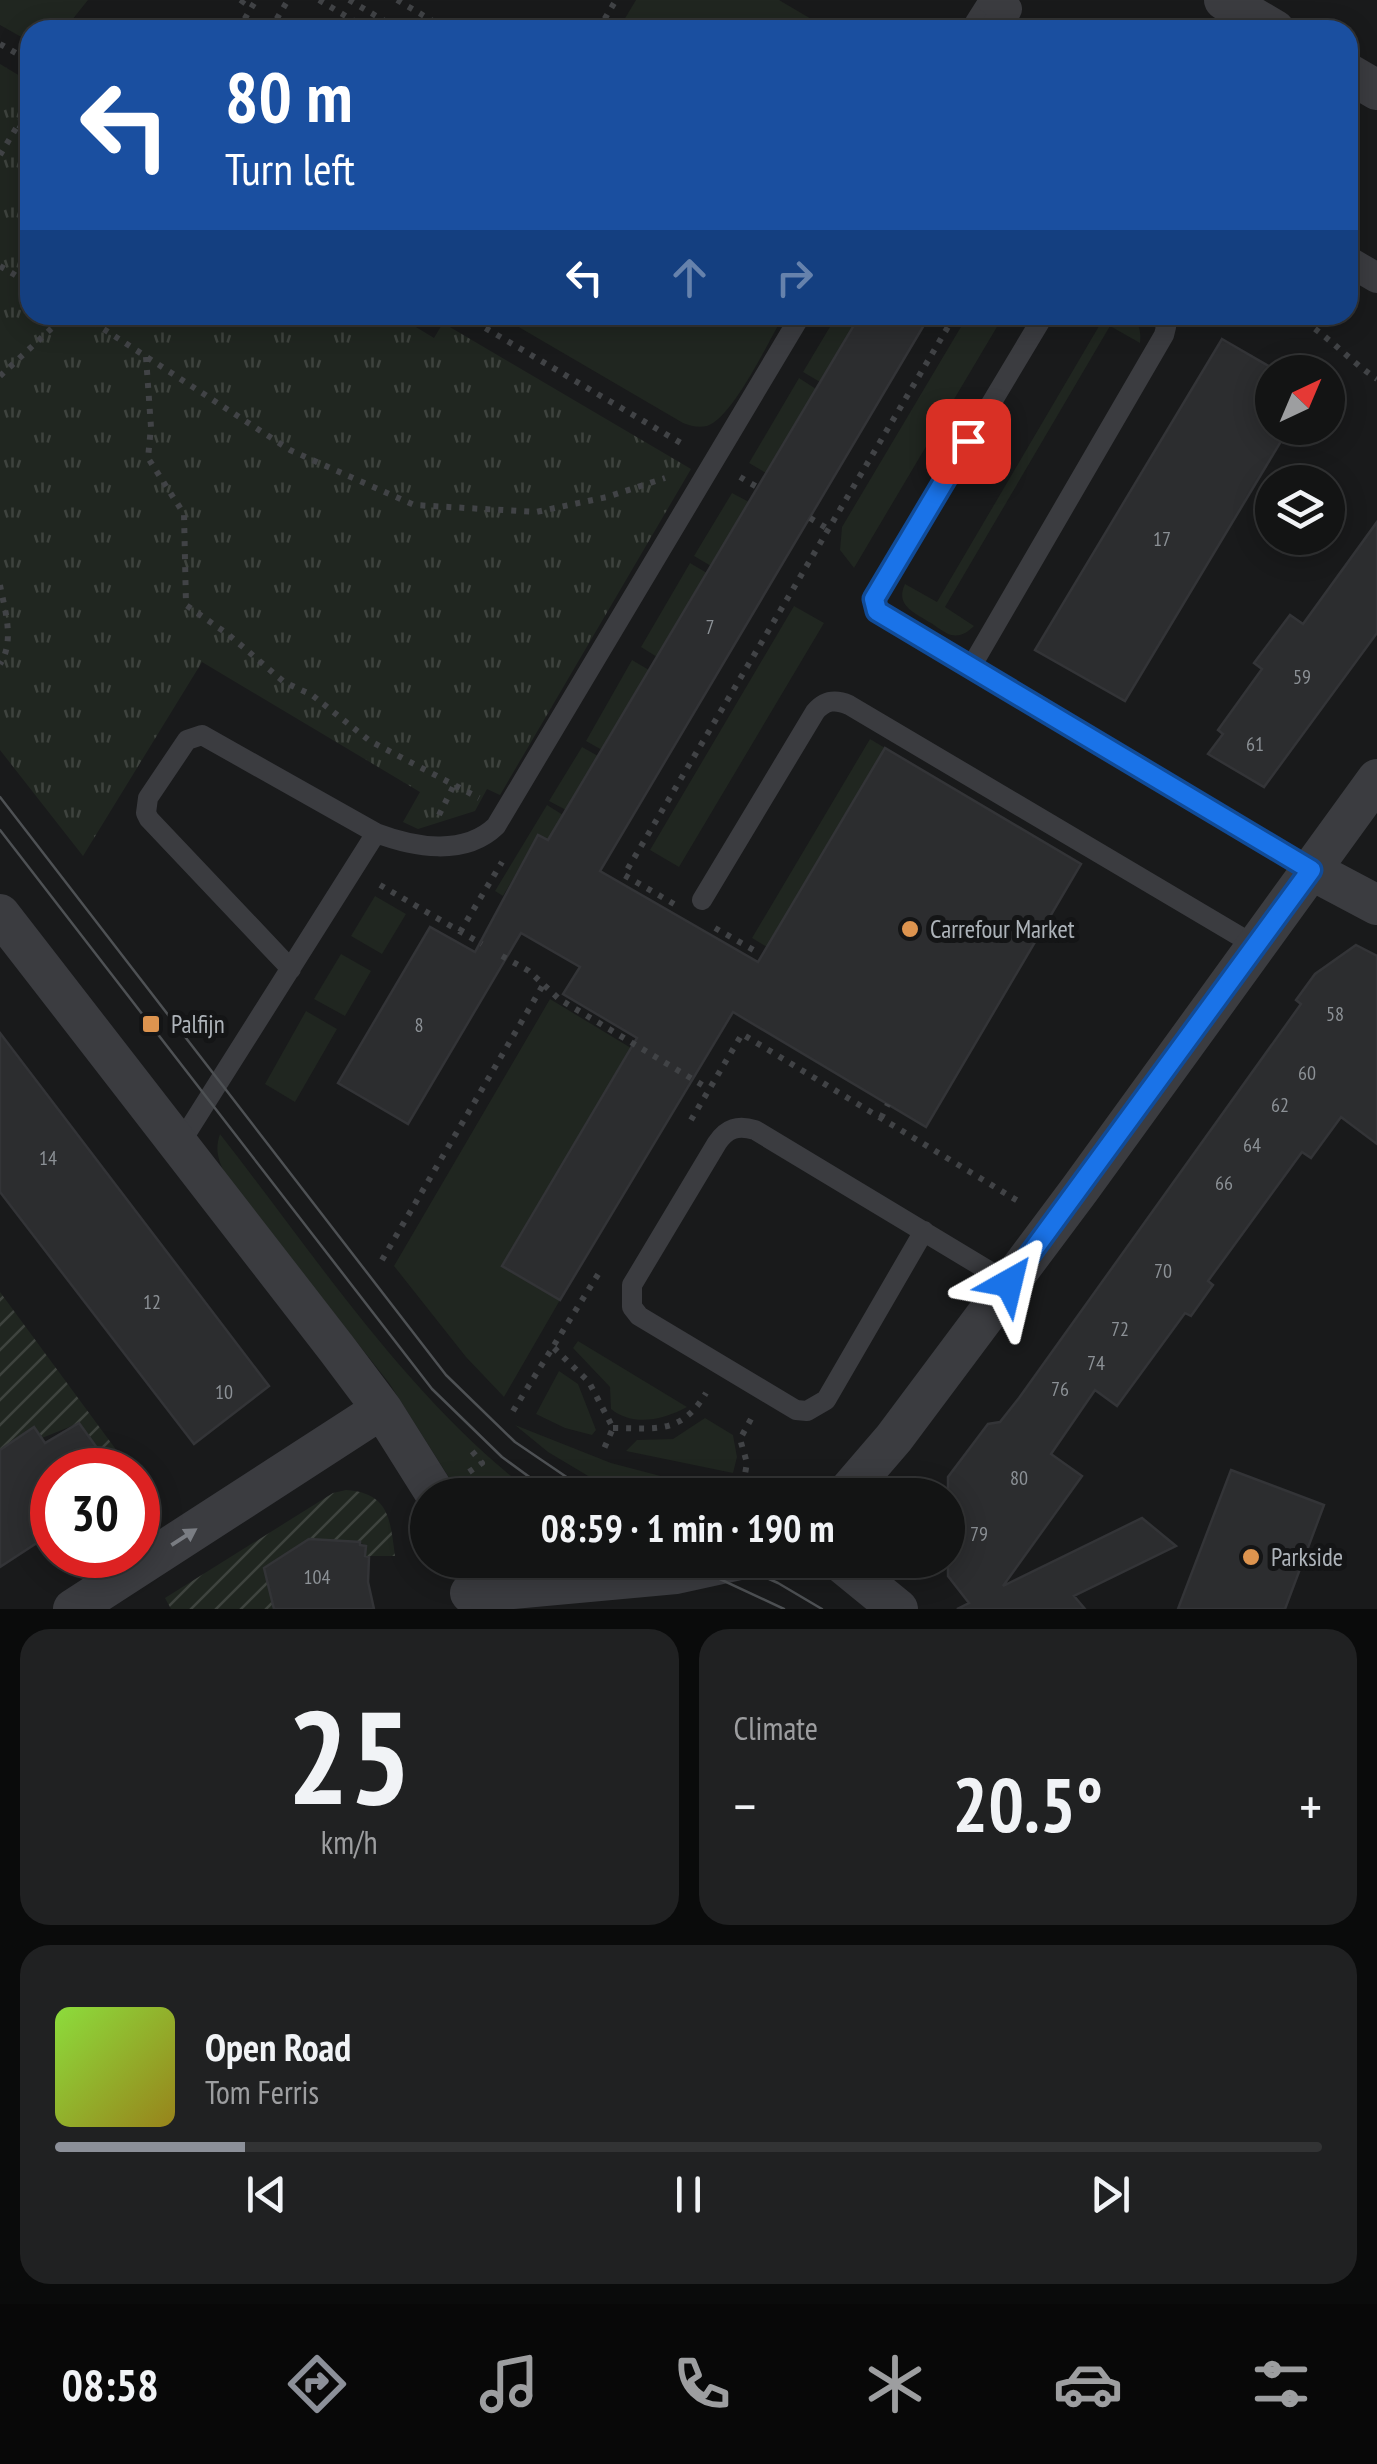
<!DOCTYPE html>
<html lang="en">
<head>
<meta charset="utf-8">
<style>
	:root { --surface:#131414; --page:#202122; --text:#f1f3f6; --muted:#9d9ea0; --line:#323334; --accent:#8c9099 }
	body { margin:0; font-family:"PT Sans Narrow",sans-serif; background:var(--page); color:var(--text); height:100vh; display:flex; flex-direction:column; font-size:38px; white-space:nowrap }
	* { box-sizing:border-box; margin:0 }
	p { font-size:32px; color:var(--muted) }
	.icon { flex:none; width:55px; height:55px; fill:none; stroke:currentColor; stroke-width:2; stroke-linecap:round; stroke-linejoin:round }
	.map { position:relative; height:1609px; overflow:hidden }
	.drawer { display:flex; flex-direction:column; gap:20px; padding:20px; background:#0a0b0b; flex:1 }
	.drawer>* { flex:none }
	.banner { position:absolute; left:20px; top:20px; width:1338px; height:305px; border-radius:30px; box-shadow:0 5px 25px #0003,0 0 0 2px var(--line); background:#1a4fa0; color:#fff; overflow:hidden }
	.needle { width:65px; rotate:44deg }
	.buttons { position:absolute; left:1255px; top:355px; display:grid; gap:20px }
	.buttons a { display:grid; place-items:center; width:90px; height:90px; border-radius:50%; background:var(--surface); box-shadow:0 5px 25px #0003,0 0 0 2px var(--line); font-size:50px }
	.speed { position:absolute; left:30px; top:1448px; display:flex; gap:20px; font-size:50px; font-weight:700; text-align:center }
	.speed>* { display:grid; place-content:center; width:130px; height:130px; border-radius:50%; background:var(--surface); box-shadow:0 5px 25px #0003,0 0 0 2px var(--line); line-height:1 }
	.speed .limit { border:15px solid #d22; background:#fff; color:#111 }
	.pin { position:absolute; display:grid; place-items:center; width:85px; height:85px; color:#fff; margin:-42px; border-radius:20px; box-shadow:0 5px 15px #0006 }
	.me { position:absolute; width:110px; margin:-55px; rotate:37deg; stroke-linejoin:round; filter:drop-shadow(0 0 8px #0008) }
	.turn { display:flex; align-items:center; gap:35px; height:210px; padding:0 40px; font-size:45px }
	.turn .icon { width:130px; height:130px; stroke-width:2.5 }
	.turn b { display:block; font-size:70px; line-height:85px }
	.lanes { display:flex; align-items:center; height:95px; padding:0 40px; background:#0003; justify-content:center; gap:50px; direction:ltr }
	.lanes .off { opacity:.35 }
	.big { font-size:75px; font-weight:800; line-height:1.1 }
	.drawer .widget { flex:1; display:flex; flex-direction:column; justify-content:center; gap:15px; min-width:0; padding:0 35px; border-radius:30px; background:var(--page) }
	.drawer .dial { align-items:center; gap:0 }
	.dial b { font-size:130px; line-height:1 }
	.song { display:flex; align-items:center; gap:30px }
	.cover { width:120px; height:120px; border-radius:15px; background:linear-gradient(135deg,hsl(90 70% 55%),hsl(50 70% 35%)) }
	.played { height:10px; border-radius:5px; background:linear-gradient(90deg,var(--accent) 15%,var(--line) 15%) }
	.keys { display:flex; justify-content:space-around; direction:ltr }
	.heat { display:flex; justify-content:space-between; align-items:center; font-size:55px; direction:ltr }
	.drawer .tiles { flex:1; display:grid; gap:20px; grid-template-columns:1fr 1fr }
	.widget:last-child { grid-column:span 2 }
	.trip { position:absolute; left:410px; top:1478px; width:555px; height:100px; border-radius:50px; background:var(--surface); box-shadow:0 5px 25px #0003,0 0 0 2px var(--line); font-weight:800; line-height:100px; text-align:center }
	.menu { display:flex; height:160px; justify-content:space-around; align-items:center; background:#080808; color:var(--muted) }
	.menu .icon { width:70px; height:70px }
	.menu .on { color:var(--accent) }
	.menu b { font-size:45px; color:var(--text) }
	.map>svg:first-child { display:block }
	.grass { fill:#202620 }
	.park { fill:url(#park-tufts) }
	.garden { fill:url(#garden-furrows) }
	.building { fill:#2c2d2f; stroke:#333437; stroke-width:2.5 }
	.lines { fill:none; stroke-linecap:round; stroke-linejoin:round }
	.path { stroke:#414346; stroke-width:6; stroke-dasharray:5 8; stroke-linecap:butt }
	.service { stroke:#3b3c40; stroke-width:20 }
	.pedestrian { stroke:#3b3c40; stroke-width:30 }
	.minor { stroke:#3b3c40; stroke-width:40 }
	.tram { stroke:#4e5154; stroke-width:2.5 }
	.oneway { fill:#7a7d83 }
	.route-casing { stroke:#114b97; stroke-width:25 }
	.route { stroke:#1a73e8; stroke-width:18 }
	.poi-dot { fill:#dd944f; stroke:#141516; stroke-width:4 }
	.labels { text-anchor:middle; dominant-baseline:central; stroke-width:10; stroke-linejoin:round; paint-order:stroke }
	.number-label { font-size:20px; fill:#8c9196 }
	.poi-label { font-size:25px; fill:#adb3b9; stroke:#141516; text-anchor:start }
</style>
</head>
<body>
<div class="map">
<svg width="1377" height="1609" viewBox="0 0 1377 1609">
	<defs>
		<pattern id="park-tufts" width="24" height="20" patternUnits="userSpaceOnUse" patternTransform="scale(2.5)"><rect width="24" height="20" fill="#202620"/><path d="M3 7l-1-3M5 7V3M7 7l1-3M15 17l-1-3M17 17v-4M19 17l1-3" fill="none" stroke="#3e433e"/></pattern>
		<pattern id="garden-furrows" width="10" height="10" patternUnits="userSpaceOnUse" patternTransform="scale(2.5)"><rect width="10" height="10" fill="#202620"/><path d="M-1 1l2-2M0 10L10 0M9 11l2-2" fill="none" stroke="#3e433e"/></pattern>
	</defs>
	<rect width="100%" height="100%" fill="#191a1b"/>
	<!-- grass -->
	<path class="grass" d="M 0,0 L 88,0 L 64,30 L 30,30 L 30,42 L 0,25 Z
		M 636,0 L 779,0 L 830,30 L 618,30 Z
		M 498,315 L 784,315 C 769,340 733,418 707,426 C 698,428 691,426 683,423 Z
		M 837,315 L 860,315 L 820,382 L 803,372 Z
		M 968,315 L 1004,315 L 854,568 L 840,550 L 842,527 Z
		M 1093,315 C 1117,315 1144,310 1140,343 L 1110,326 L 945,607 L 974,626 C 968,632 961,637 951,635 C 944,633 935,625 929,622 C 913,612 895,605 905,584 L 937,602 L 1102,321 Z
		M 799,378 L 816,389 L 766,473 L 749,463 Z
		M 732,493 L 749,502 L 711,566 L 694,556 Z
		M 690,563 L 707,573 L 657,657 L 641,647 Z
		M 794,606 L 824,623 L 679,867 L 650,850 Z
		M 632,660 L 649,670 L 602,750 L 586,741 Z
		M 870,739 L 885,748 L 767,947 L 752,938 Z
		M 582,747 L 598,756 L 566,810 L 549,801 Z
		M 547,805 L 563,815 L 548,840 L 538,836 L 503,896 L 495,891 Z
		M 375,896 L 406,914 L 382,954 L 351,936 Z
		M 341,954 L 371,971 L 345,1016 L 314,999 Z
		M 550,999 L 689,1083 L 615,1077 L 502,1265 L 560,1300 L 504,1397 L 466,1357 L 394,1266 Z
		M 306,1011 L 337,1029 L 295,1102 L 265,1084 Z
		M 220,1134 C 317,1258 409,1400 535,1495 L 460,1495 L 389,1383 L 227,1178 C 219,1162 214,1151 220,1134 Z
		M 578,1341 L 687,1407 C 663,1420 633,1427 611,1409 L 610,1387 L 573,1348 Z
		M 559,1371 L 578,1384 L 596,1430 L 592,1435 L 565,1428 L 536,1414 Z
		M 705,1418 L 733,1435 L 737,1457 L 733,1473 L 626,1451 L 637,1440 L 673,1439 Z
		M 515,1425 L 611,1463 L 733,1495 L 620,1495 L 548,1452 Z"/>
	<!-- park -->
	<path class="park" d="M 0,64 L 30,82 L 30,315 L 396,315 L 434,338 L 443,323 L 691,469 L 500,795 L 487,789 L 475,811 L 418,829 L 403,822 L 420,792 L 202,662 L 83,856 L 0,750 Z"/>
	<!-- garden -->
	<path class="garden" d="M 0,1292 L 131,1470 L 113,1470 L 79,1423 L 42,1438 L 34,1427 L 0,1450 Z
		M 346,1490 C 390,1493 390,1520 395,1556 L 365,1556 L 366,1546 L 360,1542 L 274,1609 L 171,1609 L 165,1598 L 333,1493 Z"/>
	<!-- building -->
	<path class="building" d="M 860,315 L 930,315 L 600,871 L 758,962 L 885,748 L 1081,864 L 926,1127 L 733,1012 L 560,1300 L 502,1266 L 637,1038 L 563,994 L 580,967 L 521,933 L 408,1124 L 338,1083 L 430,927 L 475,952 L 538,835 L 548,840 Z
		M 1222,339 L 1279,372 L 1272,372 L 1272,428 L 1289,428 L 1125,701 L 1035,650 Z
		M 1377,522 L 1377,633 L 1264,787 L 1208,754 L 1223,734 L 1218,730 L 1262,669 L 1254,663 L 1290,615 L 1303,624 Z
		M 1356,945 L 1377,956 L 1377,1144 L 1341,1117 L 1311,1158 L 1302,1152 L 1208,1281 L 1213,1285 L 1191,1316 L 1185,1313 L 1117,1406 L 1095,1390 L 1051,1454 L 1082,1476 L 1003,1586 L 1142,1518 L 1176,1546 L 1074,1596 L 1085,1609 L 957,1609 L 969,1603 L 948,1576 L 948,1477 L 988,1424 L 1000,1422 L 1019,1398 L 1301,1004 L 1296,1000 L 1315,974 Z
		M 0,1033 L 269,1386 L 194,1444 L 0,1192 Z
		M 79,1423 L 113,1470 L 52,1470 L 52,1533 L 0,1567 L 0,1450 L 34,1427 L 45,1443 Z
		M 1231,1470 L 1324,1505 L 1285,1609 L 1178,1609 Z
		M 309,1539 L 360,1542 L 360,1545 L 366,1546 L 365,1556 L 369,1557 L 368,1582 L 374,1609 L 274,1609 L 264,1568 Z"/>
	<g class="lines">
		<!-- path -->
		<path class="path" d="M 319,0 L 369,30
			M 349,0 L 400,30
			M 397,0 L 448,30
			M 241,4 L 244,0
			M 1121,21 L 1135,30
			M 238,30 L 256,0
			M 270,30 L 288,0
			M 598,30 L 616,0
			M 0,44 L 30,61
			M 18,125 L 30,132
			M 0,155 L 30,105
			M 0,266 L 30,284
			M 82,315 L 290,450 L 414,505 L 536,512 L 607,497 L 665,478
			M 463,315 L 686,446
			M 1293,315 C 1324,331 1348,360 1377,379
			M 146,357 L 151,427 L 148,458 L 184,514 L 186,605 L 229,635 L 284,682 L 312,695 L 370,741 L 479,798
			M 0,376 L 66,315
			M 740,477 L 757,487
			M 810,518 L 828,529
			M 0,585 C 5,611 15,641 0,664
			M 439,815 L 454,785
			M 380,885 L 482,944
			M 674,904 L 624,875 L 955,315
			M 715,928 L 757,952
			M 460,932 L 502,862
			M 502,956 L 529,971 L 559,999 L 709,1089
			M 881,1118 L 888,1104
			M 691,1120 L 742,1034 L 1018,1201
			M 382,1260 L 543,985
			M 554,1348 L 589,1382 L 613,1428 L 603,1451
			M 513,1411 L 602,1268
			M 613,1428 C 656,1428 681,1435 706,1393
			M 469,1472 L 482,1463 L 471,1450
			M 743,1485 L 747,1463 L 740,1439 L 751,1419"/>
		<!-- service -->
		<path class="service" d="M 975,22 L 989,0
			M 1044,315 L 874,599 L 874,607 L 1311,870
			M 971,667 L 1164,335 L 1166,327 L 1161,315
			M 702,900 L 815,712 C 825,700 835,699 849,705 L 1256,946
			M 291,969 L 149,819 L 146,813 L 148,798 L 187,740 L 202,735 L 376,833
			M 179,1145 L 376,833 C 413,847 464,857 496,826 L 801,315
			M 924,1231 L 826,1400 L 807,1411 L 796,1410 L 639,1316 L 632,1307 L 632,1285 L 717,1143 C 727,1128 738,1125 755,1130 L 1009,1283"/>
		<!-- pedestrian -->
		<path class="pedestrian" d="M 992,0 L 1007,9 L 994,30
			M 1348,261 L 1377,278"/>
		<!-- minor -->
		<path class="minor" d="M 1224,0 L 1275,30
			M 1348,73 L 1377,90
			M 1311,870 L 1377,905
			M 0,914 L 337,1349 L 382,1409 L 436,1495
			M 845,1495 L 894,1438 L 1080,1189 L 1377,779
			M 838,1560 L 898,1609
			M 470,1593 L 676,1574 L 740,1560
			M 73,1609 L 382,1409"/>
		<!-- tram -->
		<path class="tram" d="M 0,797 L 446,1375 L 515,1442 L 593,1495
			M 0,830 L 432,1389 L 502,1457 L 554,1495
			M 679,1560 L 784,1609
			M 726,1560 L 778,1583 L 822,1609"/>
	</g>
	<!-- one-way arrows -->
	<defs><path id="oneway-solid" d="M-6-.8H1V-3.2L6.5 0L1 3.2V.8H-6Z" transform="scale(2.5)"/></defs>
	<use class="oneway" href="#oneway-solid" transform="translate(184 1537) rotate(-33)"/>
	<g class="lines">
		<defs>
			<path id="route" d="M 968,441 L 874,599 L 877,611 L 1311,870 L 1009,1283"/>
		</defs>
		<!-- route casing -->
		<use href="#route" class="route-casing"/>
		<!-- route -->
		<use href="#route" class="route"/>
	</g>
	<!-- markers -->
	<g class="poi-dot">
		<circle cx="910" cy="929" r="10"/>
		<rect x="141" y="1014" width="20" height="20" rx="5"/>
		<circle cx="1251" cy="1557" r="10"/>
	</g>
	<g class="labels">
		<!-- number labels -->
		<g class="number-label">
			<text x="1162" y="539">17</text>
			<text x="710" y="627">7</text>
			<text x="1302" y="677">59</text>
			<text x="1255" y="744">61</text>
			<text x="1335" y="1014">58</text>
			<text x="419" y="1025">8</text>
			<text x="1307" y="1073">60</text>
			<text x="1280" y="1105">62</text>
			<text x="1252" y="1145">64</text>
			<text x="48" y="1158">14</text>
			<text x="1224" y="1183">66</text>
			<text x="1163" y="1271">70</text>
			<text x="152" y="1302">12</text>
			<text x="1120" y="1329">72</text>
			<text x="1096" y="1363">74</text>
			<text x="1060" y="1389">76</text>
			<text x="224" y="1392">10</text>
			<text x="1019" y="1478">80</text>
			<text x="979" y="1534">79</text>
			<text x="317" y="1577">104</text>
		</g>
		<!-- poi labels -->
		<g class="poi-label">
			<text x="930" y="929">Carrefour Market</text>
			<text x="171" y="1024">Palfijn</text>
			<text x="1271" y="1557">Parkside</text>
		</g>
	</g>
</svg>
<div class="buttons">
<a><svg class="needle" viewBox="-14 -14 28 28"><path d="M0-13l5 13h-10z" fill="#e53935"/><path d="M0 13l5-13h-10z" fill="#9d9ea0"/></svg></a>
<a><svg class="icon" aria-label="layers" viewBox="0 0 24 24"><path d="M12 4l9 5-9 5-9-5zM3 14l9 5 9-5"/></svg></a>
</div>
<div class="speed"><div class="limit">30</div></div>
<div class="pin" style="left:968px;top:441px;background:#d93025"><svg class="icon" aria-label="arrive" viewBox="0 0 24 24"><path d="M6 21V4h12l-3 4 3 4H6"/></svg></div>
<svg class="me" style="left:1009px;top:1283px" viewBox="-20 -20 40 40"><path d="M0-17L14 15 0 8-14 15z" fill="#1a73e8" stroke="#fff" stroke-width="4"/></svg>
<div class="trip">08:59 · 1 min · 190 m</div>
<div class="banner">
<div class="turn"><svg class="icon" aria-label="left" viewBox="0 0 24 24"><path d="M17 20v-9H6M10 6l-5 5 5 5"/></svg><div><b>80 m</b>Turn left</div></div>
<div class="lanes"><svg class="icon" aria-label="left" viewBox="0 0 24 24"><path d="M17 20v-9H6M10 6l-5 5 5 5"/></svg><svg class="icon off" aria-label="ahead" viewBox="0 0 24 24"><path d="M12 20V5M6 11l6-6 6 6"/></svg><svg class="icon off" aria-label="right" viewBox="0 0 24 24"><path d="M7 20v-9h11M14 6l5 5-5 5"/></svg></div>
</div>
</div>
<section class="drawer">
<div class="tiles">
<div class="widget dial"><b>25</b><p>km/h</p></div>
<div class="widget"><p>Climate</p>
<div class="heat"><a>−</a><b class="big">20.5°</b><a>+</a></div>
</div>
<div class="widget">
<div class="song"><i class="cover"></i><div><b>Open Road</b><p>Tom Ferris</p></div></div>
<div class="played"></div>
<div class="keys"><svg class="icon" aria-label="previous" viewBox="0 0 24 24"><path d="M18 5L8 12l10 7zM5 5v14"/></svg><svg class="icon" aria-label="pause" viewBox="0 0 24 24"><path d="M8 5v14M16 5v14"/></svg><svg class="icon" aria-label="next" viewBox="0 0 24 24"><path d="M6 5l10 7-10 7zM19 5v14"/></svg></div>
</div>
</div>
</section>
<nav class="menu">
<b>08:58</b>
<svg class="icon on" aria-label="directions" viewBox="0 0 24 24"><path d="M12 3l9 9-9 9-9-9zM9 14v-3h6M13 9l2 2-2 2"/></svg>
<svg class="icon" aria-label="music" viewBox="0 0 24 24"><path d="M9 18V5l10-2v13"/><circle cx="6" cy="18" r="3"/><circle cx="16" cy="16" r="3"/></svg>
<svg class="icon" aria-label="phone" viewBox="0 0 24 24"><path d="M5 4h4l2 5-3 2q2 4 5 5l2-3 5 2v4C11 20 4 13 5 4z"/></svg>
<svg class="icon" aria-label="climate" viewBox="0 0 24 24"><path d="M12 3v18M4 7l16 10M4 17L20 7"/></svg>
<svg class="icon" aria-label="car" viewBox="0 0 24 24"><path d="M5 17H2v-5l4-1 3-4h7l3 4 3 1v5h-3M9 17h6M6 11h13"/><circle cx="7" cy="17" r="2"/><circle cx="17" cy="17" r="2"/></svg>
<svg class="icon" aria-label="filters" viewBox="0 0 24 24"><path d="M4 7h16M4 17h16"/><circle cx="9" cy="7" r="2"/><circle cx="15" cy="17" r="2"/></svg>
</nav>
</body>
</html>
